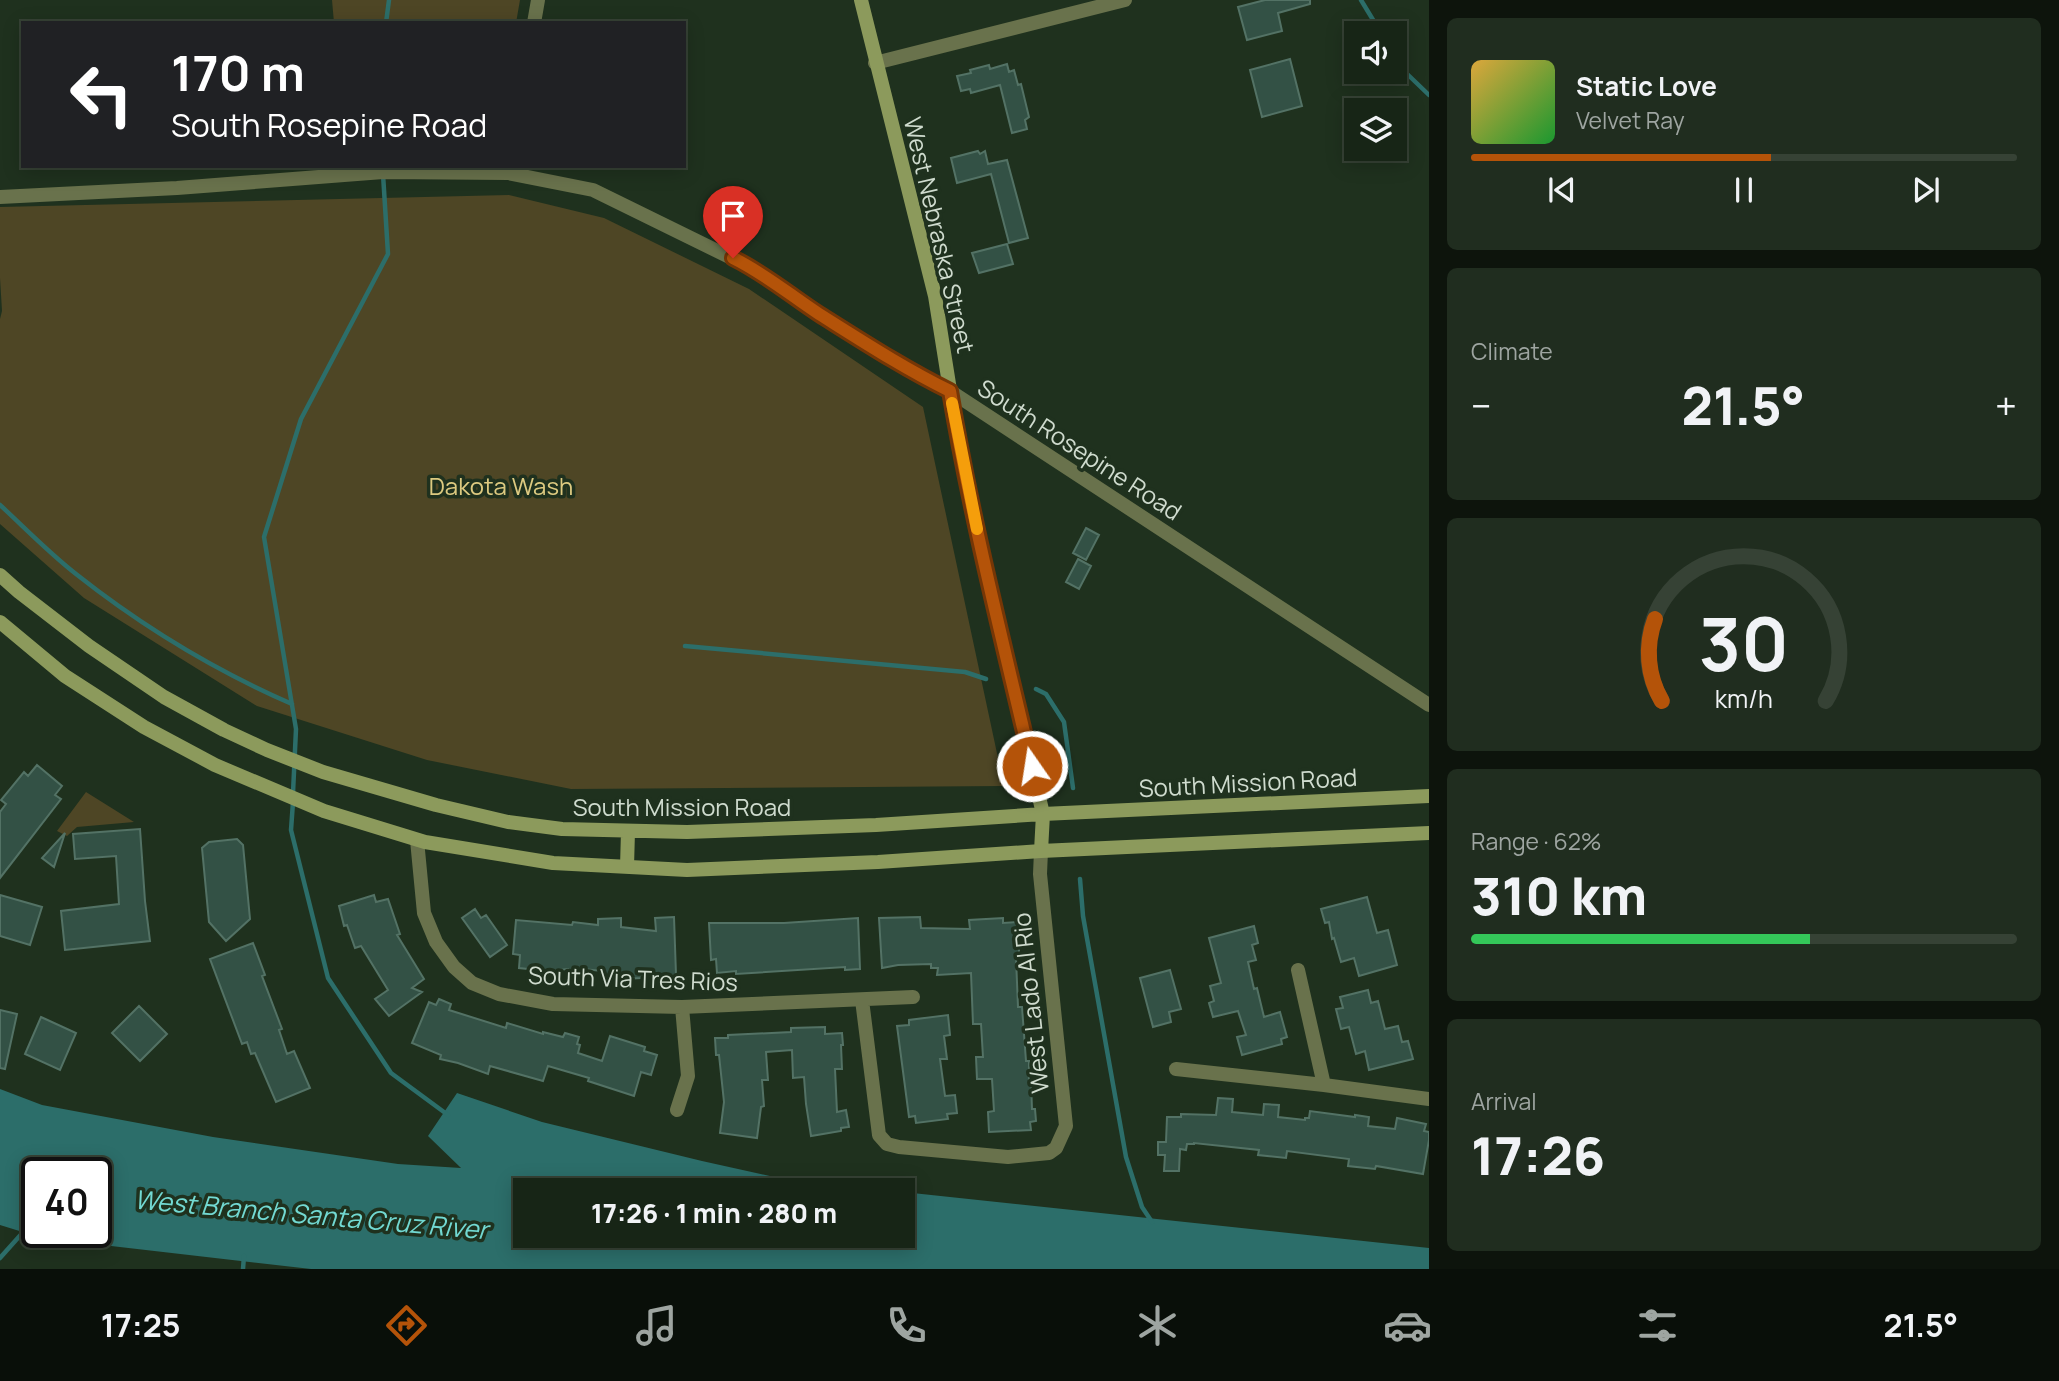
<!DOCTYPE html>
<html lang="en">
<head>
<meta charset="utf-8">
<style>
	:root { --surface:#172516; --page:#202d1f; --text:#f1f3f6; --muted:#9ea5a1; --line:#364235; --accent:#b45309 }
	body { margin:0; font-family:Manrope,sans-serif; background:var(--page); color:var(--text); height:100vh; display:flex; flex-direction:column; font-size:26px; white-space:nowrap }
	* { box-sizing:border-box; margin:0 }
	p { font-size:23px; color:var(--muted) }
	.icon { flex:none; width:38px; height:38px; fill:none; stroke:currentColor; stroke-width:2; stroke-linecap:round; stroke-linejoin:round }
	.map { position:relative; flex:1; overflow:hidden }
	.details { display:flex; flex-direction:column; gap:18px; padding:18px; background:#0d140c; width:630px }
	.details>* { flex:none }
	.hud { position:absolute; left:21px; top:21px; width:665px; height:147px; border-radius:0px; box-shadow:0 4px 18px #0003,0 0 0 2px var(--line); background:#202124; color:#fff; overflow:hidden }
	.tools { position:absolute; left:1344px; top:21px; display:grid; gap:14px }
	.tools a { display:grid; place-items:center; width:63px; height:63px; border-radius:0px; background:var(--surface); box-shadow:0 4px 18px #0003,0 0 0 2px var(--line); font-size:35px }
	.speed { position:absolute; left:21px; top:1157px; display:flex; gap:14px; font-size:35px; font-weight:700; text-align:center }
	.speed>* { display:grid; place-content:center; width:91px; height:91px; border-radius:50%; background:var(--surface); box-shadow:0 4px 18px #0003,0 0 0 2px var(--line); line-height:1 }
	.speed .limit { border:4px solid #111; border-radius:10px; background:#fff; color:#111 }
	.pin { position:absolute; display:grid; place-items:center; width:60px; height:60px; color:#fff; margin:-72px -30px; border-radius:50% 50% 50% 0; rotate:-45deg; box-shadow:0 0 7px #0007 }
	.pin .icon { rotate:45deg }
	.me { position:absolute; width:77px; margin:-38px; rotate:347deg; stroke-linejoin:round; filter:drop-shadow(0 0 5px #0008) }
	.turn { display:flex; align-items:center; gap:24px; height:147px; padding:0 35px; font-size:32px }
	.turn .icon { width:91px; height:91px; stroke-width:2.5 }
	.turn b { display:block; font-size:49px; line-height:60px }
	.big { font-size:52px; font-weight:800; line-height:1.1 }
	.details .widget { flex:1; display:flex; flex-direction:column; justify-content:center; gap:10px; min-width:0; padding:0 24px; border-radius:10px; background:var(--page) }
	.details .dial { align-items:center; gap:0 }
	.dial svg { height:182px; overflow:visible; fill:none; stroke:var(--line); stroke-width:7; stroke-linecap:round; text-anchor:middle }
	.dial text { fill:var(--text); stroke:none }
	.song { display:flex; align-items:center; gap:21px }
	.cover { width:84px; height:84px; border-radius:10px; background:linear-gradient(135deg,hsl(40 70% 55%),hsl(130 70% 35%)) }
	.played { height:7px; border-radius:4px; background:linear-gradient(90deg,var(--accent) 55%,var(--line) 55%) }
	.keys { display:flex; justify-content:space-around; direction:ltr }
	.heat { display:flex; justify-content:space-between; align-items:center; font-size:38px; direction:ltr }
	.charge { height:10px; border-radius:5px; background:linear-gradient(90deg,#34c759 62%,var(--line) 0) }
	.trip { position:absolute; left:513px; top:1178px; width:402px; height:70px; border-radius:0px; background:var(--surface); box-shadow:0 4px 18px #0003,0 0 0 2px var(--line); font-weight:800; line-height:70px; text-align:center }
	.dock { display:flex; height:112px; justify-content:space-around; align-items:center; background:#090f09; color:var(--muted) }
	.dock .icon { width:49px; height:49px }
	.dock .current { color:var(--accent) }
	.dock b { font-size:32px; color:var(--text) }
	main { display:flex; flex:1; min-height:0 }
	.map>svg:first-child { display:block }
	.green { fill:#4e4625 }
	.water { fill:#2c6e6a; fill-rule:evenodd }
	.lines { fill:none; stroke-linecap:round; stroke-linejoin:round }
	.stream { stroke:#2c6e6a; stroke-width:4.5 }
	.building { fill:#335145; stroke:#537265; stroke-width:2 }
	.street { stroke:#69724c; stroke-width:14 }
	.secondary { stroke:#8c9a5c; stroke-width:14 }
	.route-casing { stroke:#753606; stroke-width:18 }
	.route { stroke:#b45309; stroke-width:12 }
	.slow { stroke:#f59e0b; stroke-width:12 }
	.labels { text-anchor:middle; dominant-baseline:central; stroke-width:7; stroke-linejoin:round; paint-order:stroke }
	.street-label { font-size:24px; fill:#cfdbce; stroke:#1f311e }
	.park-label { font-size:24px; fill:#ddca80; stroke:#1f311e }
	.water-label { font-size:26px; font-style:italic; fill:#72d9d2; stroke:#1f311e }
</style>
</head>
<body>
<main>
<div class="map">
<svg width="1429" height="1269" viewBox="0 0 1429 1269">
	<rect width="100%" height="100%" fill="#1f311e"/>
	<!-- green -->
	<path class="green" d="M 332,0 L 520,0 L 516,23 L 334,23 Z
		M 509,195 L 604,218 L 749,289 L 923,407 L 1004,786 L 571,789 L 427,760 L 257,706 L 84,598 L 0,524 L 0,319 L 2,311 L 0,278 L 0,207 Z
		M 86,792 L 134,822 L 77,827 L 67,836 L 57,831 Z"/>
	<!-- water -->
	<path class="water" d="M 0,1089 L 42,1105 L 213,1137 L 398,1164 L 461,1168 L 428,1136 L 457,1093 L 542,1122 L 702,1161 L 788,1180 L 887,1190 L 525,1190 L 525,1236 L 903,1236 L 903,1192 L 1429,1248 L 1429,1269 L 311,1269 L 42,1238 L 0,1225 ZM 37,1172 L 96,1172 L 96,1232 L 37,1232 Z"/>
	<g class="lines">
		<!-- stream -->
		<path class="stream" d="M 1361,0 L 1381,33
			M 386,23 L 389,0
			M 1395,56 L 1403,70 L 1429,95
			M 0,505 C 25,528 49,553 76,574 C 143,627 214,670 292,704
			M 685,646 L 965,672 L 986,679
			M 1036,689 L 1046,694 L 1064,722 L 1073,788
			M 293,793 L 296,729 L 264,537 L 301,419 L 388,254 L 383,174
			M 293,802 L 291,830 L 328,978 L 391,1073 L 448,1115
			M 1080,879 L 1083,916 L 1126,1157 L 1142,1207 L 1152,1222
			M 0,1258 L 25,1230
			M 243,1269 L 244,1256"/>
	</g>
	<!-- building -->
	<path class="building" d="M 1265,0 L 1310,0 L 1310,4 L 1278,13 L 1282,31 L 1247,40 L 1238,7 Z
		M 1290,59 L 1302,106 L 1262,117 L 1250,70 Z
		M 1007,64 L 1009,72 L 1014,70 L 1018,85 L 1021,84 L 1029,117 L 1025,120 L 1027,129 L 1012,133 L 1000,85 L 971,93 L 970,89 L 961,91 L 957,76 L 971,73 L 970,70 L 989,65 L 990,69 Z
		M 978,151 L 980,154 L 985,151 L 988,164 L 1007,160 L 1028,238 L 1009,243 L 991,174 L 957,183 L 951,158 Z
		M 1007,244 L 1013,264 L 979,273 L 972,253 Z
		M 1086,528 L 1099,535 L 1086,560 L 1073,553 Z
		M 1078,559 L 1091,566 L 1079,589 L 1066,582 Z
		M 37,765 L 62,786 L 55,795 L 61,799 L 0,878 L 0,812 L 6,804 L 1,800 L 24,772 L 28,776 Z
		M 140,829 L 145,901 L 150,941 L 65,950 L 61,911 L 119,904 L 116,856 L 75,859 L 73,834 Z
		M 65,833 L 54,867 L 42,858 Z
		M 237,839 L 243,845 L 250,919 L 226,941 L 209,922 L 202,848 L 209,842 Z
		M 0,895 L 42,907 L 30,945 L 0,936 Z
		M 374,895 L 376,902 L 388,899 L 400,934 L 397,935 L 424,979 L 412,988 L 422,992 L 389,1016 L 375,999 L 388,990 L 361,946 L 355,948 L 347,925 L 344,926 L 339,906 Z
		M 1367,897 L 1377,933 L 1388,930 L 1397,965 L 1359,976 L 1354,958 L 1341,962 L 1334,938 L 1332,939 L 1329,922 L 1325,923 L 1321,909 Z
		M 475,909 L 481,918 L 486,915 L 507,945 L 490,957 L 462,918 Z
		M 674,917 L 676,975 L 641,976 L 641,978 L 623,979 L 623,977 L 603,977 L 603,971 L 582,969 L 581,977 L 567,975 L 568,969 L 537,972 L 538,970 L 519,968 L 520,955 L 513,954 L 516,920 L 572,925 L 573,922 L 598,925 L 598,919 L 621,918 L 621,927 L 656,931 L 655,918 Z
		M 920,917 L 921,928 L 970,929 L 969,920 L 1003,918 L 1003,923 L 1019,922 L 1019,958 L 1016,958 L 1018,1007 L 1022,1007 L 1026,1061 L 1029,1061 L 1029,1082 L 1031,1082 L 1032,1109 L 1035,1109 L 1036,1121 L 1030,1122 L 1031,1130 L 989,1132 L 988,1112 L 994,1111 L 992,1079 L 977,1079 L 976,1057 L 983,1057 L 981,1024 L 973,1024 L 971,973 L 937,975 L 938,968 L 931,968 L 931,964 L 898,965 L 882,968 L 879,918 Z
		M 858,918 L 860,969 L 845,970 L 845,967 L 736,974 L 736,971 L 717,973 L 716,959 L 711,960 L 709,923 L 784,923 Z
		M 1254,926 L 1258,943 L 1252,945 L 1256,960 L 1248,962 L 1254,989 L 1257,988 L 1264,1017 L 1280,1012 L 1287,1037 L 1281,1039 L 1282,1044 L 1242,1055 L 1237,1037 L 1246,1035 L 1238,1011 L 1213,1017 L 1209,1003 L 1214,1001 L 1210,986 L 1221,983 L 1209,938 Z
		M 253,943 L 265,975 L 262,976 L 282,1029 L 279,1030 L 287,1054 L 294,1051 L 310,1088 L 276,1102 L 255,1053 L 251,1054 L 247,1042 L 242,1044 L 210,959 Z
		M 1170,970 L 1181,1009 L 1169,1012 L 1171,1022 L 1153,1027 L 1140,978 Z
		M 1368,990 L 1371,1003 L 1378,1001 L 1385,1029 L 1398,1026 L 1402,1042 L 1408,1041 L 1413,1059 L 1369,1070 L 1365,1051 L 1356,1054 L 1349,1027 L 1341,1029 L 1336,1009 L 1343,1008 L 1340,997 Z
		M 439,999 L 451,1004 L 449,1010 L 506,1028 L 507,1023 L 543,1034 L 543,1032 L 563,1037 L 565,1033 L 579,1037 L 577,1044 L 580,1045 L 578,1053 L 602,1061 L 610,1036 L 645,1047 L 644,1051 L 657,1055 L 651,1075 L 641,1072 L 634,1096 L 588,1081 L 589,1078 L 548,1066 L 543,1081 L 490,1066 L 488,1074 L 458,1063 L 440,1059 L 441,1055 L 412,1043 L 429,1002 L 436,1005 Z
		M 139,1006 L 167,1034 L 140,1061 L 112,1033 Z
		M 0,1010 L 17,1014 L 5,1069 L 0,1068 Z
		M 948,1015 L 950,1035 L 944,1036 L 947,1059 L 940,1059 L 945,1096 L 955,1095 L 957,1113 L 947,1114 L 948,1119 L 916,1123 L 915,1116 L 909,1117 L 897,1026 L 909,1025 L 909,1020 Z
		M 41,1017 L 76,1033 L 60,1070 L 25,1054 Z
		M 825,1027 L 825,1034 L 842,1033 L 843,1045 L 841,1045 L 842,1069 L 835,1069 L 837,1112 L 846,1110 L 849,1127 L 841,1128 L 841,1131 L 811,1136 L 806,1104 L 804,1077 L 793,1078 L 792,1050 L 766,1052 L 768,1080 L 762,1080 L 764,1106 L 761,1107 L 757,1138 L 720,1133 L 724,1102 L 719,1055 L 716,1055 L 715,1038 L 728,1038 L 728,1035 L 791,1032 L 791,1028 Z
		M 1218,1098 L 1233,1099 L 1232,1112 L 1263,1115 L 1264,1104 L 1279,1105 L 1278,1117 L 1305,1120 L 1305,1118 L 1309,1118 L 1310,1111 L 1355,1117 L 1355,1115 L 1369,1117 L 1368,1126 L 1395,1129 L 1397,1118 L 1426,1124 L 1424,1131 L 1429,1132 L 1429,1140 L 1423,1174 L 1376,1166 L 1375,1169 L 1348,1166 L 1349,1159 L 1287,1151 L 1286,1158 L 1258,1155 L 1259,1150 L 1194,1143 L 1194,1144 L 1187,1144 L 1186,1150 L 1180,1149 L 1179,1171 L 1164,1171 L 1165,1155 L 1158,1155 L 1158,1142 L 1166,1142 L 1167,1117 L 1181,1117 L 1181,1114 L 1216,1115 Z"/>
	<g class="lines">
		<!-- street -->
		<path class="street" d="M 534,23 L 538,0
			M 875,63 L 1125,0
			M 0,197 L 177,188 L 383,172 L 508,173 L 593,190 L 754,269 L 820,314 L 926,379 L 950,391 L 1429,705
			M 417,840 L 424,913 L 436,942 L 454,967 L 472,983 L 499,994 L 553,1004 L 682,1007 L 913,997
			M 1298,970 L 1324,1085
			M 862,1000 L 879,1135 L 887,1144 L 899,1147 L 1008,1157 L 1049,1153 L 1056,1148 L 1066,1126 L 1040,874 L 1041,851
			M 1176,1069 L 1324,1085 L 1429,1099
			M 677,1110 L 688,1076 L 682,1007"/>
		<!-- secondary -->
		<path class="secondary" d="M 861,0 L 935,296 L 957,434 L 996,612 L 1043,814 L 1041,851
			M 0,575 L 19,592 L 89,646 L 164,697 L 224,730 L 267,750 L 323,772 L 436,805 L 508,822 L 562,829 L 687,832 L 876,825 L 1043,814 L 1429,796
			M 0,622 L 65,676 L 144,727 L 215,765 L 324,811 L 425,842 L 553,863 L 687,870 L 878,862 L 1041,851 L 1429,833
			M 627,867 L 628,831"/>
	</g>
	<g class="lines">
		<defs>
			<path id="route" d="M 733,258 C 764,273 790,295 819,314 C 862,341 905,369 950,391 C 971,517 1003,642 1032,766"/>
		</defs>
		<!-- route casing -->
		<use href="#route" class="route-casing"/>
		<!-- route -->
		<use href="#route" class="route"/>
		<!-- slow -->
		<path class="slow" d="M 952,403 L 977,529"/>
	</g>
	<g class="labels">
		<!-- street labels -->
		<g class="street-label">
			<text transform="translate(940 235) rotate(77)">West Nebraska Street</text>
			<text transform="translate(1080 449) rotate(33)">South Rosepine Road</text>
			<text transform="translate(1248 782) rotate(-3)">South Mission Road</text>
			<text x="682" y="806">South Mission Road</text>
			<text transform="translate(633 978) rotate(2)">South Via Tres Rios</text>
			<text transform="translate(1030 1003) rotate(-96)">West Lado Al Rio</text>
		</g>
		<!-- park labels -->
		<g class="park-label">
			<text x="501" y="485">Dakota Wash</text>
		</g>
		<!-- water labels -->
		<g class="water-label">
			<text transform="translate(311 1214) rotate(5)">West Branch Santa Cruz River</text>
		</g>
	</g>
</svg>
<div class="tools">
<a><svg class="icon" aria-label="sound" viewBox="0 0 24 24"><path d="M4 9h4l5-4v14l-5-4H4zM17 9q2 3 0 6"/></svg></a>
<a><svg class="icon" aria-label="layers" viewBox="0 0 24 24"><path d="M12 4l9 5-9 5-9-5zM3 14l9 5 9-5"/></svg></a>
</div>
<div class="speed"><div class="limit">40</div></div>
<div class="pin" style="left:733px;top:258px;background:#d93025"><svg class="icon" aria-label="arrive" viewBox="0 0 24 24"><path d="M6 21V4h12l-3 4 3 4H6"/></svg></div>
<svg class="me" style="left:1032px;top:766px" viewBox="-20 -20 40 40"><circle r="17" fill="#b45309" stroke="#fff" stroke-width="3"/><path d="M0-11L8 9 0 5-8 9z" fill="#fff"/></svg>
<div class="trip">17:26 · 1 min · 280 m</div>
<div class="hud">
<div class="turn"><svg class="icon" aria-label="left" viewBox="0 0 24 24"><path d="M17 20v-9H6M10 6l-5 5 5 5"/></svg><div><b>170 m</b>South Rosepine Road</div></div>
</div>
</div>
<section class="details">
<div class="widget">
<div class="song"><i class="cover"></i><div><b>Static Love</b><p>Velvet Ray</p></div></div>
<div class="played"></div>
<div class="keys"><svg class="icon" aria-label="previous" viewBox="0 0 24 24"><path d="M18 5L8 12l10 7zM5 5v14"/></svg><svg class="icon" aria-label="pause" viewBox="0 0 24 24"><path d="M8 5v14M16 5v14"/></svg><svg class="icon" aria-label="next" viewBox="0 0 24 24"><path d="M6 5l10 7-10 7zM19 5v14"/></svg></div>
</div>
<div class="widget"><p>Climate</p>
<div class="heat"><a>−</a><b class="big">21.5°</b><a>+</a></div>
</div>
<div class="widget dial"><svg viewBox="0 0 100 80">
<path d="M14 69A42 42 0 1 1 86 69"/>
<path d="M14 69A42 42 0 0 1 11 33" stroke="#b45309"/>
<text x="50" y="56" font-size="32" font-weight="700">30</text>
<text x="50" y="72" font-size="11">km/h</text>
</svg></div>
<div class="widget"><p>Range · 62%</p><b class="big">310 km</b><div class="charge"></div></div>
<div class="widget"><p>Arrival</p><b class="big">17:26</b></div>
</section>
</main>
<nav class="dock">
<b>17:25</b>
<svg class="icon current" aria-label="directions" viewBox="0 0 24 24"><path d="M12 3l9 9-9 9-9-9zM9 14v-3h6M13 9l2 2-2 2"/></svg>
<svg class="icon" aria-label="music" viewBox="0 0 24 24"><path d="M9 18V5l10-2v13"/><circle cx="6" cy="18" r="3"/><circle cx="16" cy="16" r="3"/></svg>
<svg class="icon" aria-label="phone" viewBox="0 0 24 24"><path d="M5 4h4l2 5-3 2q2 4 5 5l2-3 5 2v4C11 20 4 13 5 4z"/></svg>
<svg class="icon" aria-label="climate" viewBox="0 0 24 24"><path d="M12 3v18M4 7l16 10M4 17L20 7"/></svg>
<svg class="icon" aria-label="car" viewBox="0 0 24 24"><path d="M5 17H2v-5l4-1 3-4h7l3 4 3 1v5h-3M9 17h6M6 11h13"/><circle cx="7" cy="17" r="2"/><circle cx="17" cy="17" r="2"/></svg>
<svg class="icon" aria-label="filters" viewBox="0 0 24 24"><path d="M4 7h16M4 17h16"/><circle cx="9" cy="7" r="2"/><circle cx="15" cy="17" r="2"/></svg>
<b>21.5°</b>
</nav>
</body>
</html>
